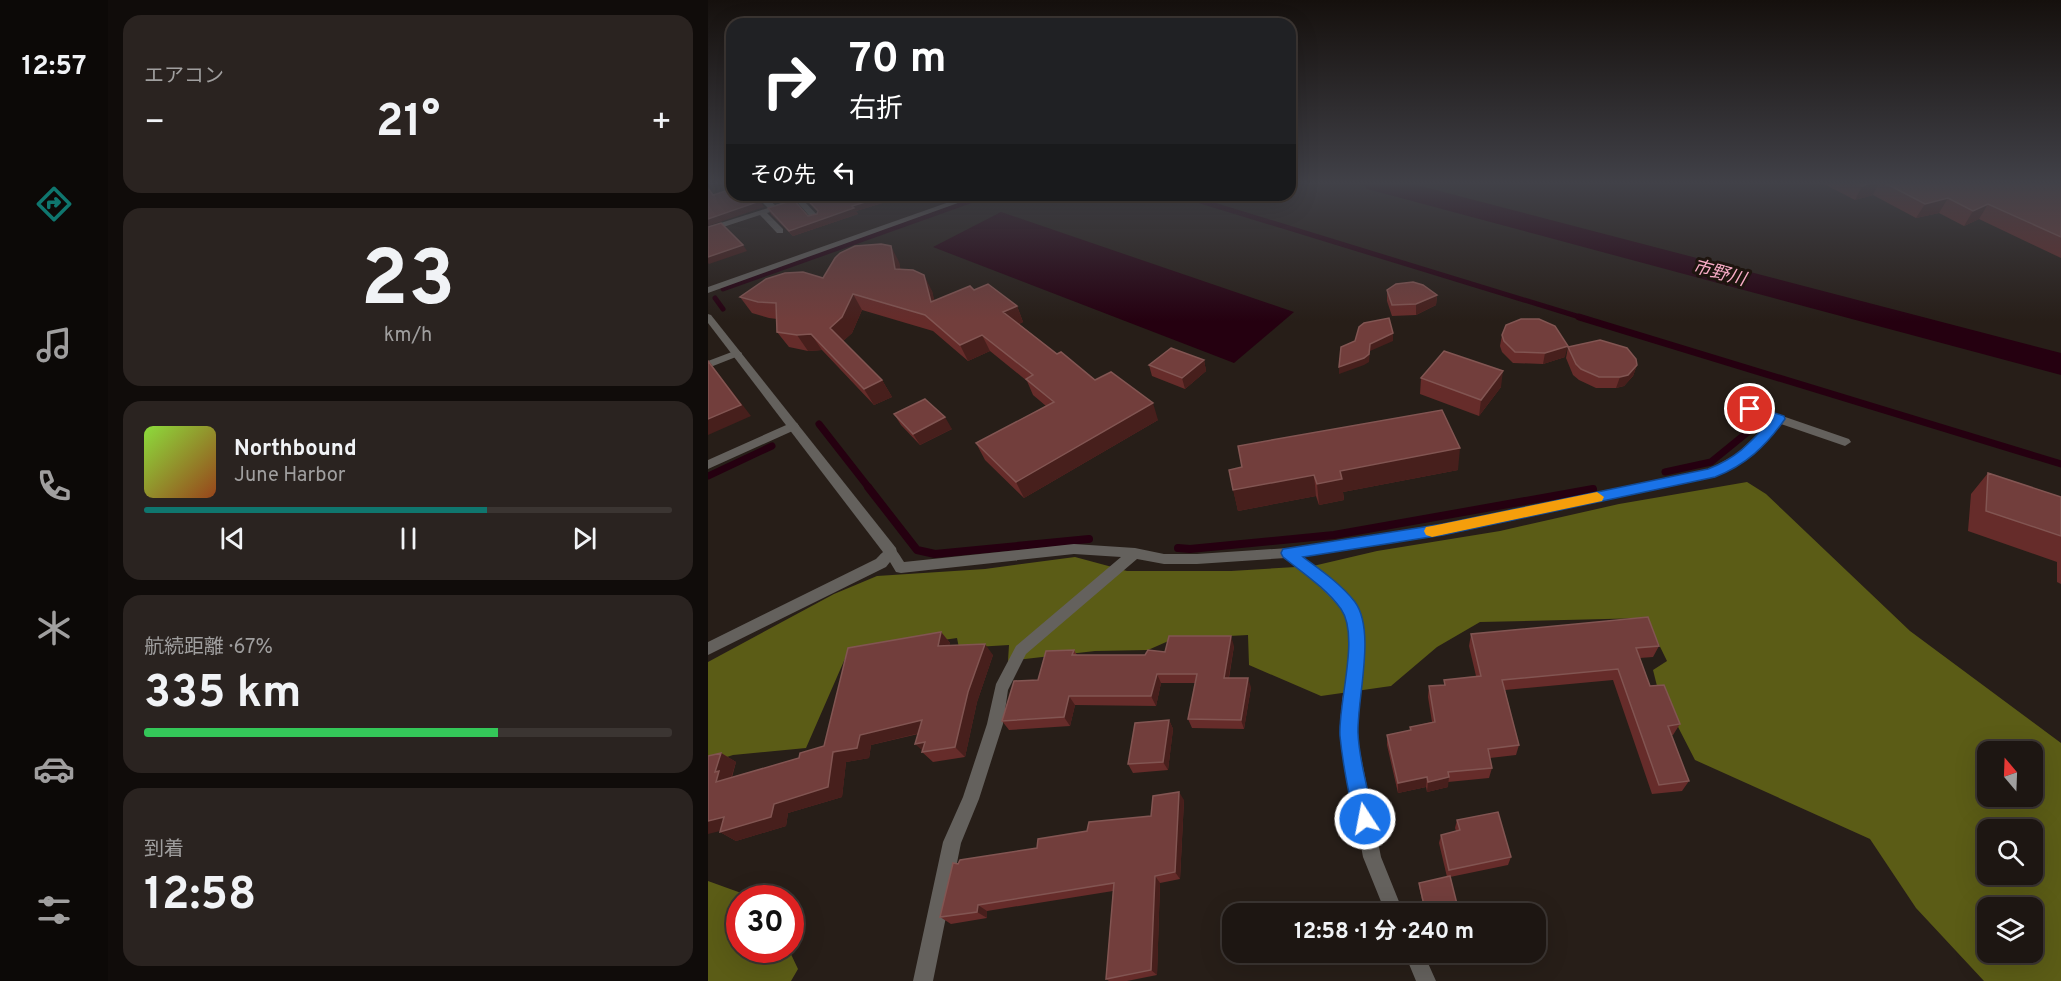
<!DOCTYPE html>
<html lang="ja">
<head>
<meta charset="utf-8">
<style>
	:root { --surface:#1d1612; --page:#2a2320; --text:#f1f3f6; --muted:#a09f9f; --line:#3b3532; --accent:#0f766e }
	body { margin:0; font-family:Overpass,"Noto Sans JP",sans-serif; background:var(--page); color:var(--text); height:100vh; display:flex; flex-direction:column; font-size:22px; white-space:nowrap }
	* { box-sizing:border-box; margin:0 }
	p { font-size:20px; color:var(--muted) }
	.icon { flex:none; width:33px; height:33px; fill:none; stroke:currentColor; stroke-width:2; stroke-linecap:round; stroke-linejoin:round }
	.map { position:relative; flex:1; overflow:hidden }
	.side { display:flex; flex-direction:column; gap:15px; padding:15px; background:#100c0a; width:600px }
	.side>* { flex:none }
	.banner { position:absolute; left:18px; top:18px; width:570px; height:183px; border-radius:18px; box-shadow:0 6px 24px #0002,0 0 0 2px var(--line); background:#202124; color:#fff; overflow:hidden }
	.needle { width:39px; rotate:341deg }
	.tools { position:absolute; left:1269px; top:741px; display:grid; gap:12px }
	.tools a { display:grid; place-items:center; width:66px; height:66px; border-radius:12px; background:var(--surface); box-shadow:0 6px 24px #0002,0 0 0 2px var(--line); font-size:30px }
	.speed { position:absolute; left:18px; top:885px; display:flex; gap:12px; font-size:30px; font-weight:700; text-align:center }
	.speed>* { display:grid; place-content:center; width:78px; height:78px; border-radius:50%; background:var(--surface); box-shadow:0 6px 24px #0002,0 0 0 2px var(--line); line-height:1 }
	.speed .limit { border:9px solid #d22; background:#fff; color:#111 }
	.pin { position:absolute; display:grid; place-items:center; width:51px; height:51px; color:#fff; margin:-26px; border:3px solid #fff; border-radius:50%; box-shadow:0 2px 6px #0007 }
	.me { position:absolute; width:66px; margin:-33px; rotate:349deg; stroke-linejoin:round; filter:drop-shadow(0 0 4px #0008) }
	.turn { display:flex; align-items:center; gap:21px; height:126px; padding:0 24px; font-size:27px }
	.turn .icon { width:78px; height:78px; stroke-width:2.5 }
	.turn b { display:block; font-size:42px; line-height:51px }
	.then { display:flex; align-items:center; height:57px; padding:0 24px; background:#0003; gap:12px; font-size:22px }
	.big { font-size:45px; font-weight:700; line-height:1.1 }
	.side .widget { flex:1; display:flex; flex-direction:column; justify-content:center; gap:9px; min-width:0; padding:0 21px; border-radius:18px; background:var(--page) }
	.side .dial { align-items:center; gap:0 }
	.dial b { font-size:78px; line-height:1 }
	.song { display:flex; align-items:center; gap:18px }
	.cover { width:72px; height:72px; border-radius:9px; background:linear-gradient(135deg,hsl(90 70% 55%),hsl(20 70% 35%)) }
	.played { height:6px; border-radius:3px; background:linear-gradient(90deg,var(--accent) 65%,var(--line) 65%) }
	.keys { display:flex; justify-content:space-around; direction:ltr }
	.heat { display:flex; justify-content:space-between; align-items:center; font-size:33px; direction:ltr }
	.charge { height:9px; border-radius:4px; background:linear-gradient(90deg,#34c759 67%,var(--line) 0) }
	.trip { position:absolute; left:514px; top:903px; width:324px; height:60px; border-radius:18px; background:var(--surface); box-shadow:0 6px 24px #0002,0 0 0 2px var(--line); font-weight:700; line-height:60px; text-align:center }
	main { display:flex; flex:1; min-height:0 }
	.tab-bar { display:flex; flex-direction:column; width:108px; justify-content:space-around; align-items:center; background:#0c0907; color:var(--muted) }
	.tab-bar .icon { width:42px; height:42px }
	.tab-bar .on { color:var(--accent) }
	.tab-bar b { font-size:27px; color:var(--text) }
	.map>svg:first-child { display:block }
	.forest { fill:#5b5c16; fill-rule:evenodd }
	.water { fill:#250010 }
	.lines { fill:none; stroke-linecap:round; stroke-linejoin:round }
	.stream-far2 { stroke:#250010; stroke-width:5 }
	.stream-far1 { stroke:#250010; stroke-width:7 }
	.stream { stroke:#250010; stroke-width:8 }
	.river { fill:#250010; fill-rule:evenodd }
	.minor { fill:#64615d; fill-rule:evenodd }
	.tertiary { fill:#64615d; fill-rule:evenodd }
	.wall { fill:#662c2a }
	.shaded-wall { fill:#471f1c }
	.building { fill:#723e3c; stroke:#825552; stroke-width:1.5 }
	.route { fill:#1a73e8; stroke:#114b97; stroke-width:1.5 }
	.slow { fill:#f59e0b }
	.labels { text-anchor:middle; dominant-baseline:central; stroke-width:6; stroke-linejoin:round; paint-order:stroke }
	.far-water-label { font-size:18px; font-style:italic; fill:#f9acc7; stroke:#1e150f }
</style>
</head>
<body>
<main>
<nav class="tab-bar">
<b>12:57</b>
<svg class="icon on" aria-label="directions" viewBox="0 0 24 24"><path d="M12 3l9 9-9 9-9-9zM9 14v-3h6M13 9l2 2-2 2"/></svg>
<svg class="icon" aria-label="music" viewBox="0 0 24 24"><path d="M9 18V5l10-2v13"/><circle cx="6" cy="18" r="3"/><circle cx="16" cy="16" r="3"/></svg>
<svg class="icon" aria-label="phone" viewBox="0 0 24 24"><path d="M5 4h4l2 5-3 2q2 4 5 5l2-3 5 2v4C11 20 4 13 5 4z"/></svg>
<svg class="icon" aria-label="climate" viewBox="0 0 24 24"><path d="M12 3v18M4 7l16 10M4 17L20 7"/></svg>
<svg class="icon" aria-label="car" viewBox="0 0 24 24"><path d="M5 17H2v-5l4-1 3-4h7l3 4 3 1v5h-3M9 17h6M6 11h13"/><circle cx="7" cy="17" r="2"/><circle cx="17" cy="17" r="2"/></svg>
<svg class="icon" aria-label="filters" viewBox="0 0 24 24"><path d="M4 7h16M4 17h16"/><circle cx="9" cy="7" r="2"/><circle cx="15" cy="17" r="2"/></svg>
</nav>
<section class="side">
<div class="widget"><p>エアコン</p>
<div class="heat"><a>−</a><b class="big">21°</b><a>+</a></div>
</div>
<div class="widget dial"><b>23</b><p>km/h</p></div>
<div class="widget">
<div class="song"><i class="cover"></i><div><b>Northbound</b><p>June Harbor</p></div></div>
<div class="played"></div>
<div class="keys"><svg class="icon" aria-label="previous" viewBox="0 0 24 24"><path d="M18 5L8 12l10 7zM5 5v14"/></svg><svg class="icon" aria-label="pause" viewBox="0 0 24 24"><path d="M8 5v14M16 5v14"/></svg><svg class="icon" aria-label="next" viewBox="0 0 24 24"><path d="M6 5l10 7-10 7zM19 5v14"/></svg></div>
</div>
<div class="widget"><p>航続距離 · 67%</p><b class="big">335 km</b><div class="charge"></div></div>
<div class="widget"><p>到着</p><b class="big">12:58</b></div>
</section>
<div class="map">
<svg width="1353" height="981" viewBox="0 0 1353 981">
	<rect width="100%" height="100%" fill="#271e18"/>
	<!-- forest -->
	<path class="forest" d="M 1039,482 L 1058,494 L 1202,631 L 1353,743 L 1353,981 L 1276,981 L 1208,908 L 1162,839 L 987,760 L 949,686 L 945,670 L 959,661 L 938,618 L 772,622 L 729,647 L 683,686 L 613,696 L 541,665 L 540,635 L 465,639 L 440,650 L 387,651 L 300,661 L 301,645 L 251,648 L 249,638 L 139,654 L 98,748 L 25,755 L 0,763 L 0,662 L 126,594 L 169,576 L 277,569 L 367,557 L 419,571 L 523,571 L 605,566 L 669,551 L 792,531 L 911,504 ZM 1280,752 L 1324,752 L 1324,796 L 1280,796 ZM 1280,830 L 1324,830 L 1324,874 L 1280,874 ZM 1280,908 L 1324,908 L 1324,952 L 1280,952 Z
		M 0,881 L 47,898 L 32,898 L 32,950 L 81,950 L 90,969 L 83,981 L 0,981 Z"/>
	<!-- water -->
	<path class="water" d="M 293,212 L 586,312 L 526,363 L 225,247 Z"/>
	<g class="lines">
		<!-- stream-far2 -->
		<path class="stream-far2" d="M 473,195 L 875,318
			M 15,289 L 279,195
			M 7,298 L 15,309"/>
		<!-- stream-far1 -->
		<path class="stream-far1" d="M 871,317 L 1353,464
			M 111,424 L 161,488
			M 957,472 L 1003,462 L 1046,427
			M 0,476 L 64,446"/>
		<!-- stream -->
		<path class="stream" d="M 160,487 L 209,550 L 227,554 L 381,539
			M 470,548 L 482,549 L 626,535 L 885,489"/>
		<!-- river -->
		<path class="river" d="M 655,183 L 701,183 L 1353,353 L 1353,375 L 659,189 Z"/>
		<!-- minor -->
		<path class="minor" d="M 47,195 L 55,195 L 67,205 L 98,195 L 110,195 L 96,201 L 112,218 L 105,220 L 90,203 L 59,213 L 75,229 L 75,233 L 69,233 L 52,215 L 0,232 L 0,227 L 60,208 Z
			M 261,195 L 272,195 L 0,293 L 0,287 Z
			M 29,350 L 34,353 L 33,355 L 0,368 L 0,361 Z
			M 1042,405 L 1141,439 L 1143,442 L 1137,446 L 1073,424 L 1037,460 L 1003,477 L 735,534 L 594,556 L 618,575 L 646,603 L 656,634 L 655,662 L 650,700 L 649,736 L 673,857 L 696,914 L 678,914 L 655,857 L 633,736 L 634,700 L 641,662 L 642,634 L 635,610 L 608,583 L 578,558 L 489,564 L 456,564 L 429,559 L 318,654 L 300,690 L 295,724 L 271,799 L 253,843 L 225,981 L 205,981 L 235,842 L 255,797 L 279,724 L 288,684 L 308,646 L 413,557 L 366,554 L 193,573 L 188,572 L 182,562 L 178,567 L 0,655 L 0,642 L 168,559 C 183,543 185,544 196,562 L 366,544 L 427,548 L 456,554 L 489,554 L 581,548 L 735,524 L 1001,469 L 1029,454 L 1064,420 L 1038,412 L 1037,409 L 1038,406 Z
			M 85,422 L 89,423 L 91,426 L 89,429 L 0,469 L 0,460 Z
			M 696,952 L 715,952 L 728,981 L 708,981 Z"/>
		<!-- tertiary -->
		<path class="tertiary" d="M 0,314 L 3,315 L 188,548 L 189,552 L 188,556 L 178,556 L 0,323 Z"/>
	</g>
	<!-- wall -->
	<path class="wall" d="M 1114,183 L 1353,183 L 1353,258 L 1271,219 L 1256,226 L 1231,213 L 1208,218 L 1165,195 L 1147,200 Z
		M 59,195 L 91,195 L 67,202 Z
		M 99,195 L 201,195 L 148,211 L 150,214 L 85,236 L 63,214 L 60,208 L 100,216 L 109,214 L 110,212 L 100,202 L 96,196 Z
		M 191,262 L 192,270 L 224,291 L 226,301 L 266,290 L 309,306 L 315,322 L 311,324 L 349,354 L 387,380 L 450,420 L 316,498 L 277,460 L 268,443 L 338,406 L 325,395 L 319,381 L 282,351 L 260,361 L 225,331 L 154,310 L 144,333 L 135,341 L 174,380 L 184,397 L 166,405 L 114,350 L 100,351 L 81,347 L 69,332 L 69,319 L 61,318 L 44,313 L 32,297 Z
		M 679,290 L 729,295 L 728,305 L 708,315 L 684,316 L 679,301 Z
		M 794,335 L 857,357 L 835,364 L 805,363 L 794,352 L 792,346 Z
		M 860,347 L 929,365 L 925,376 L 916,386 L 908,388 L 888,388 L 871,380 L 865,375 L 858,358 Z
		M 496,360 L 498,371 L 477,389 L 444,376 L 441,365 Z
		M 713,378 L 793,387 L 771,416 L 712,394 Z
		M 186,414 L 244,429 L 212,445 L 193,425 Z
		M 521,470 L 750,470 L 635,492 L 636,500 L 611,505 L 608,496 L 530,511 Z
		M 1280,473 L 1353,497 L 1353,584 L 1349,582 L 1349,562 L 1260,531 L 1263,494 Z
		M 233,632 L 242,643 L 241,645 L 285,655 L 269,702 L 257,757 L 225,762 L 214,752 L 210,734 L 163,745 L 161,758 L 138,762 L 134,797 L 80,813 L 78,826 L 28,841 L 12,832 L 13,753 L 28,762 L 24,777 L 91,758 L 116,746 Z
		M 763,634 L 951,646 L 945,657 L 932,658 L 942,686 L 972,724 L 965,735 L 963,735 L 981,781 L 974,791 L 944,794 L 905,680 L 797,690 L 811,745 L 808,755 L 782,758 L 784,768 L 781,778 L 740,782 L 740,787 L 719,792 L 718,787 L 690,793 L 679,745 L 679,735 L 702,730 L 702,727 L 724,722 L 720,697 L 721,686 L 736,685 L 736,680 L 768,676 L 761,646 Z
		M 526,646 L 521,678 L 543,687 L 536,729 L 484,728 L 480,719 L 487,683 L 453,683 L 448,706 L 367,705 L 362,726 L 301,730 L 294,721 L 330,680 L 366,650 L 369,655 L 437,655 L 457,652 Z
		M 461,720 L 465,729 L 460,770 L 425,773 L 420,764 Z
		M 476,800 L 472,879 L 452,883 L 449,975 L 419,981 L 401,981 L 398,979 L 405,891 L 279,911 L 279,918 L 243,924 L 232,917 L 250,864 L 329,848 L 379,831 L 443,816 Z
		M 749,820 L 803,857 L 800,865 L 742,877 L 750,914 L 717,914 L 711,886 L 711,883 L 739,877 L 731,843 L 733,835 L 748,831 L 747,828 Z"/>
	<!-- shaded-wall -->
	<path class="shaded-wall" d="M 1162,183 L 1171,183 L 1165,195 L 1147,200 L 1154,186 Z
		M 69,195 L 91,195 L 67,202 L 64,197 Z
		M 180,195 L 201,195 L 148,211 L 150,214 L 85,236 L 81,231 L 144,206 Z
		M 1240,198 L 1231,213 L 1208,218 L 1217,204 Z
		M 52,201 L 56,207 L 0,226 L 0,219 Z
		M 1280,204 L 1271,219 L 1256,226 L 1265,211 Z
		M 35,245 L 39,251 L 1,264 L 0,263 L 0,257 Z
		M 183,246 L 191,262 L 196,285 L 187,269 Z
		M 216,275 L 224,291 L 231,318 L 223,302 Z
		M 145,294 L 154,310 L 144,333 L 132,344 L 122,328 Z
		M 729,295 L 728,305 L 708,315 L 708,304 Z
		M 309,306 L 315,322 L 302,328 L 295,312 Z
		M 685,333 L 685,341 L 662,351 L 661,362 L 656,365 L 631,374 L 631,367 L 662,344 Z
		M 103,334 L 114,350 L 100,351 L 89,335 Z
		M 274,335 L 282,351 L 260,361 L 252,345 Z
		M 860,346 L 857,357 L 835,364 L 837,353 Z
		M 0,360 L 43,416 L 0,435 Z
		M 496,360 L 498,371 L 477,389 L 474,378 Z
		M 929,365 L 925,376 L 916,386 L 908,388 L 912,377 Z
		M 795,371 L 793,387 L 771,416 L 773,400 Z
		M 174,380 L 184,397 L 166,405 L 156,389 Z
		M 445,403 L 450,420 L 316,498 L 308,482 Z
		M 237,417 L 244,429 L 212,445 L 205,434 Z
		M 752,448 L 750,470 L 635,492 L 636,500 L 611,505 L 609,484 L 632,471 Z
		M 606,475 L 608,496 L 530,511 L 525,490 Z
		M 233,632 L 242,643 L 239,657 L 230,646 Z
		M 523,636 L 526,646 L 519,687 L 516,678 Z
		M 277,644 L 285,655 L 269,702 L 257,757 L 247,747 L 260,692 Z
		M 449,674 L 453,683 L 448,706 L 443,696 Z
		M 540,678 L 543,687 L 536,729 L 533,720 Z
		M 361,696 L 367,705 L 362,726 L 356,717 Z
		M 214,720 L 224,730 L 163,745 L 161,758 L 138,762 L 134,797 L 80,813 L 78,826 L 28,841 L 12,832 L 152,735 Z
		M 461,720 L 465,729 L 460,770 L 455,762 Z
		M 217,742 L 216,752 L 207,744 Z
		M 13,753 L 28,762 L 23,778 L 8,782 L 7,772 Z
		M 719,777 L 718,787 L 690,793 L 690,783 Z
		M 741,777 L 740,787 L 719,792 L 720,782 Z
		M 471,792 L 476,800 L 472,879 L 467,872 Z
		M 16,817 L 32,826 L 0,834 L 0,821 Z
		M 447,876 L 452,883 L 449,975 L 443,970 Z
		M 270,905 L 279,911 L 279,918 L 269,912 Z"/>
	<!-- building -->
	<path class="building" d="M 1149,183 L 1162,183 L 1154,186 Z
		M 1177,183 L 1353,183 L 1353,237 L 1280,204 L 1265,211 L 1240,198 L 1217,204 Z
		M 0,188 L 5,195 L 24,189 L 24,195 L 46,195 L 52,201 L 0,219 Z
		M 99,195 L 180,195 L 144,206 L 146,208 L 81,231 L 60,208 L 86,200 L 100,216 L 109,214 L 110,211 L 96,196 Z
		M 13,223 L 35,245 L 0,257 L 0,227 Z
		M 173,244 L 183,246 L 187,269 L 205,270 L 216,275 L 223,302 L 262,286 L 266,290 L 280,284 L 309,306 L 295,312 L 349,354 L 353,352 L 387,380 L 403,372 L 445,403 L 308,482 L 268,443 L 346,402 L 318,379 L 325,375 L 274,335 L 252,345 L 217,315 L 145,294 L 134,317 L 122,328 L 174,380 L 156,389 L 103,334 L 89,335 L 69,332 L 68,303 L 50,302 L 32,297 L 58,279 L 77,273 L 95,272 L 115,278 L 127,258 L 132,253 L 147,246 Z
		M 705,282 L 715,285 L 729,295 L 708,304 L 684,305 L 679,290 L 688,284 Z
		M 681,318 L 685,333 L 662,344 L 661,354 L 656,358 L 631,367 L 633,347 L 647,341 L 651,327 L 656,323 Z
		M 813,319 L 831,319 L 847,326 L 860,346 L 837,353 L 807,352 L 796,341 L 794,335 L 798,325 Z
		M 892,340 L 919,348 L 928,359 L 929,365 L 920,375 L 912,377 L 891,377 L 873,369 L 868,364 L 860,347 Z
		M 463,348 L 496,360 L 474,378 L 441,365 Z
		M 736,351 L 795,371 L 773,400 L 713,378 Z
		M 0,361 L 33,405 L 0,419 Z
		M 217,399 L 237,417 L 205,434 L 186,414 Z
		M 734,410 L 752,448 L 632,471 L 634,479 L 609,484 L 606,475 L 525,490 L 521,470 L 534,467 L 530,446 Z
		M 1280,473 L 1353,497 L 1353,536 L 1278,511 Z
		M 940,617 L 951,646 L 928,648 L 942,686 L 956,685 L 972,724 L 960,726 L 981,781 L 951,785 L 910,669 L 794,680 L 811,745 L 780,749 L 784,768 L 740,772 L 741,777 L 720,782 L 719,777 L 690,783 L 679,735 L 703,730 L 702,727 L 727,722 L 721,686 L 737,685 L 736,680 L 773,676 L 763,634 Z
		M 233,632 L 230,646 L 277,644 L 260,692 L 247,747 L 214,752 L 217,742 L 207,744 L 214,720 L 152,735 L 149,748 L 125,752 L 120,787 L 66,804 L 63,817 L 12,832 L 16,817 L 0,821 L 0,756 L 13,753 L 7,772 L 11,771 L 8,782 L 91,758 L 92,753 L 116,746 L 140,648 Z
		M 461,636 L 523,636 L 516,678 L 540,678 L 533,720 L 480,719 L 489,674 L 449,674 L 443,696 L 361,696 L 356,717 L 294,721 L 306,681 L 330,680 L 338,651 L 366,650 L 364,655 L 437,655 L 440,650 L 457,652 Z
		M 461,720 L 455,762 L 420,764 L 427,723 Z
		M 471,792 L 467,872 L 447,876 L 443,970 L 398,979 L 406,883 L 270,905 L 269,912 L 232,917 L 245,863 L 250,864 L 252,860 L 329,848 L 330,839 L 379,831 L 381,822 L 443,816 L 445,796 Z
		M 790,812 L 803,857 L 741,870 L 733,835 L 752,830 L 749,820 Z
		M 742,876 L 751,912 L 746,914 L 718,914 L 711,883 Z"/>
	<!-- sky -->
	<linearGradient id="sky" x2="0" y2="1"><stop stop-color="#15100d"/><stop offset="0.57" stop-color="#414148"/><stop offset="1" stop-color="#414148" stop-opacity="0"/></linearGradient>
	<rect width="1353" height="321" fill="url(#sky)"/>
	<!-- route -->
	<path class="route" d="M 1042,405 L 1076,416 L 1077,419 C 1058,446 1038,465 1007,477 L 735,535 L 595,557 C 613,570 634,585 647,602 C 668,631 649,698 650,733 C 651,762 661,792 666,819 L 663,826 L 657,829 L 650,826 C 642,807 634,757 632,736 C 630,702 652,636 633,609 C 619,589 595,573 575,557 L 573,553 L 575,549 L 735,524 L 1000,469 C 1029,458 1042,443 1063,420 L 1038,411 L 1038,406 Z"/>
	<!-- slow -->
	<path class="slow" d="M 889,492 L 896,497 L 894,501 L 724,537 L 718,535 L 716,531 L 718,527 L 724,526 Z"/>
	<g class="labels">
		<!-- far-water labels -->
		<g class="far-water-label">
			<text transform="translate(1011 274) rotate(15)">市野川</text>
		</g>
	</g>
</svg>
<div class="tools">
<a><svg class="needle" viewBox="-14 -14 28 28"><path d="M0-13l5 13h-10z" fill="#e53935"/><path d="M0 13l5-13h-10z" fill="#a09f9f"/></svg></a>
<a><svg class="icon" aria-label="search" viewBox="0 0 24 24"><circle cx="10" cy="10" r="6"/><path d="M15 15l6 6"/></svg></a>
<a><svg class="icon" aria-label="layers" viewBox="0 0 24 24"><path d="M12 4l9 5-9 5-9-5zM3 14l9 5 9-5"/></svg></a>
</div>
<div class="speed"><div class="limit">30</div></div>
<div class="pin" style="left:1042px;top:409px;background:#d93025"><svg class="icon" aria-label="arrive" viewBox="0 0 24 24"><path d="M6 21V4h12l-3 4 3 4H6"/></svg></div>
<svg class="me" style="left:657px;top:819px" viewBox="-20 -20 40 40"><circle r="17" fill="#1a73e8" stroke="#fff" stroke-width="3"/><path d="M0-11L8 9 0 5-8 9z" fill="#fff"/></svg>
<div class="trip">12:58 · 1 分 · 240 m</div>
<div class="banner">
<div class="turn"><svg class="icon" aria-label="right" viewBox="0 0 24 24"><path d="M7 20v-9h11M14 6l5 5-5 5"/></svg><div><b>70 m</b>右折</div></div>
<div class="then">その先<svg class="icon" aria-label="left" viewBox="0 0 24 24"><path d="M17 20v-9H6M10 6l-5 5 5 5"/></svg></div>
</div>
</div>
</main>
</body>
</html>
